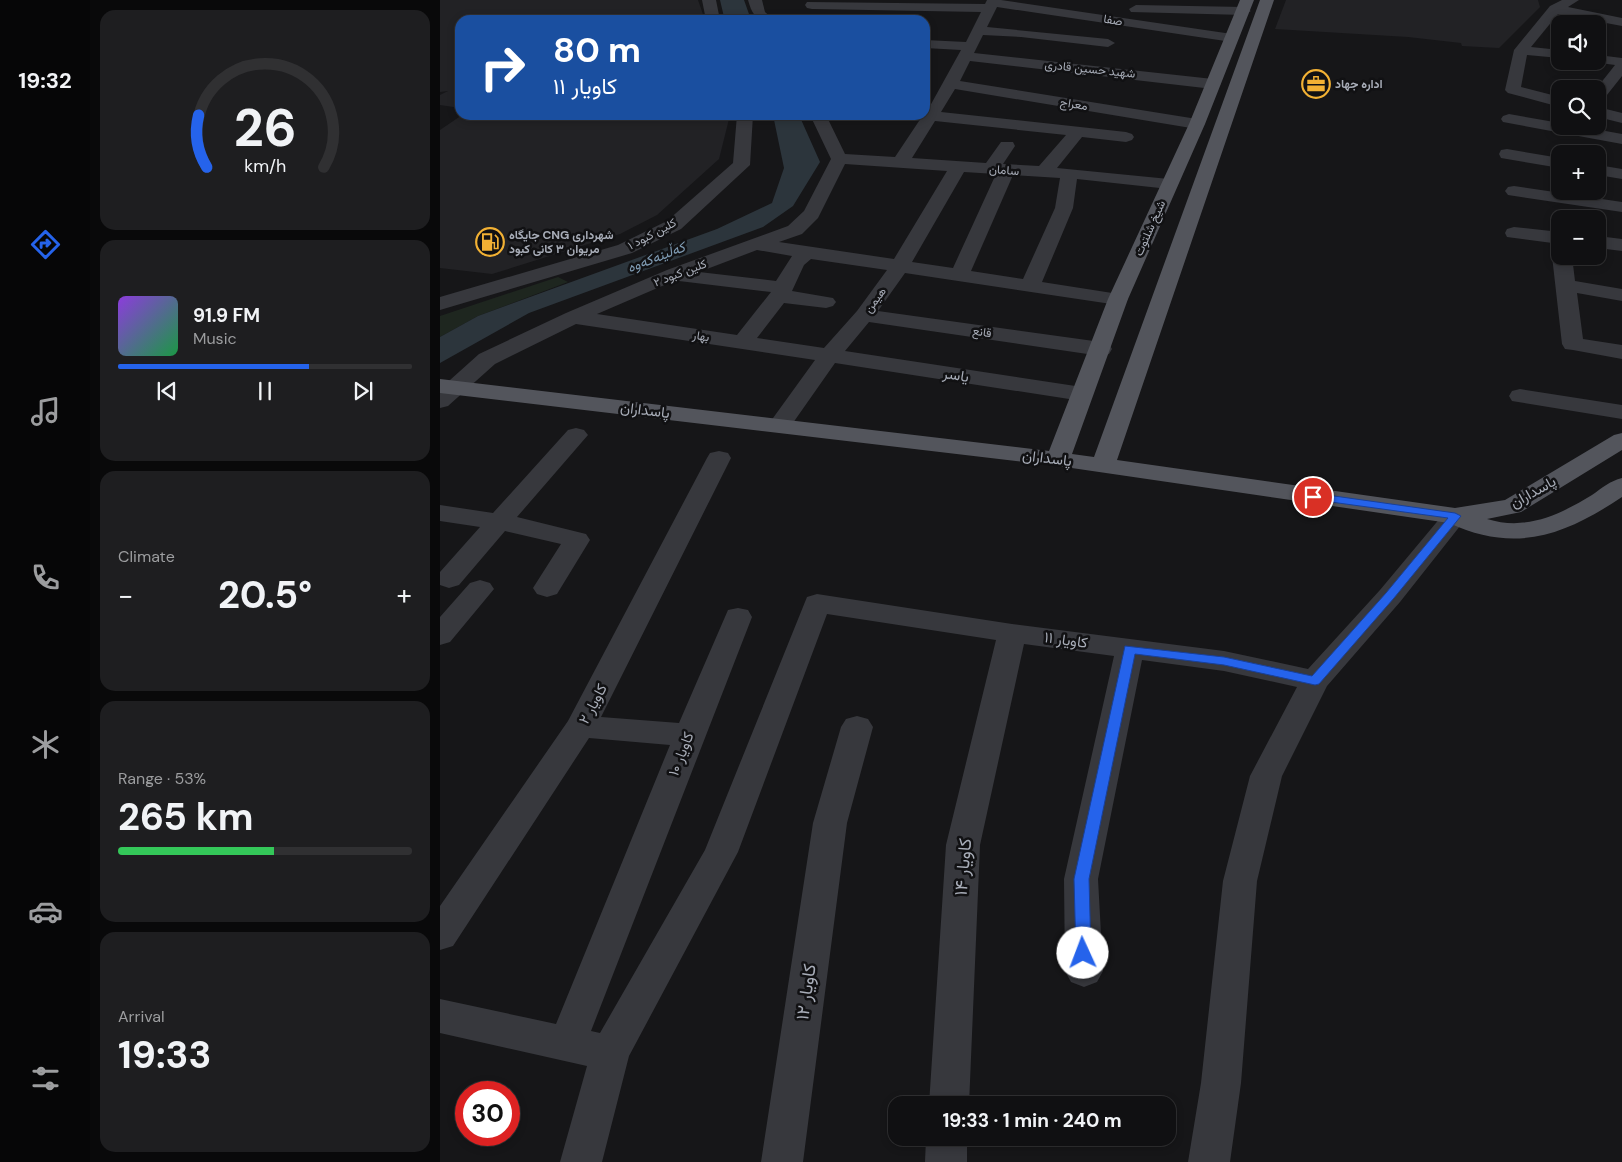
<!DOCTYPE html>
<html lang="en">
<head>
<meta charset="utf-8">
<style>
	:root { --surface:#101012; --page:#1e1e20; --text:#f1f3f6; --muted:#9c9d9f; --line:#303032; --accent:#2563eb }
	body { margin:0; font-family:"DM Sans",Vazirmatn,sans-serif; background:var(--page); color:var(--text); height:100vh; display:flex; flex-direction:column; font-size:19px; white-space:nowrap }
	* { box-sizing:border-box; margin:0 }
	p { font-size:16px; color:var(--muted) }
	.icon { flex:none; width:28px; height:28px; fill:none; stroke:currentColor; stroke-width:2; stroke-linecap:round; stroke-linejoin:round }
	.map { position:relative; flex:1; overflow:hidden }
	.drawer { display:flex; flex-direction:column; gap:10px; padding:10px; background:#09090a; width:350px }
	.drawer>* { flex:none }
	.top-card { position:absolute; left:15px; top:15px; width:475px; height:105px; border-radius:15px; box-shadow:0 2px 8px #0003,0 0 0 1px var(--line); background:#1a4fa0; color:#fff; overflow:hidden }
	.tools { position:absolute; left:1111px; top:15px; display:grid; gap:10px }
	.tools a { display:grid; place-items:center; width:55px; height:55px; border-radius:10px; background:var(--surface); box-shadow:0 2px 8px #0003,0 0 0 1px var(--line); font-size:25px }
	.speed { position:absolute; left:15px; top:1081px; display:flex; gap:10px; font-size:25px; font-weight:700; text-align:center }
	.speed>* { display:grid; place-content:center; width:65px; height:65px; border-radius:50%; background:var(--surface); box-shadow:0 2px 8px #0003,0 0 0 1px var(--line); line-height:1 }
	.speed .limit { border:8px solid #d22; background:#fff; color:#111 }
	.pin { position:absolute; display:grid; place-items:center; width:42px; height:42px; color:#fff; margin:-21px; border:2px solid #fff; border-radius:50%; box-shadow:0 1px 5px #0007 }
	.me { position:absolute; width:55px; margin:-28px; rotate:358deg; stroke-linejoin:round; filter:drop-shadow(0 0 4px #0008) }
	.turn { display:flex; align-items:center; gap:18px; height:105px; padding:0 15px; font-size:22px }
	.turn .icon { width:65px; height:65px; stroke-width:2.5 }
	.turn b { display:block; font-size:35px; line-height:42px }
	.big { font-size:38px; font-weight:700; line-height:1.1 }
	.drawer .widget { flex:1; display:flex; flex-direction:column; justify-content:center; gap:8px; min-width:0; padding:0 18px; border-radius:15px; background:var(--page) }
	.drawer .dial { align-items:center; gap:0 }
	.dial svg { height:130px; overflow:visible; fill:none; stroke:var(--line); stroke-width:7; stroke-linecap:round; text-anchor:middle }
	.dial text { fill:var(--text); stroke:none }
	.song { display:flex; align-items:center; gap:15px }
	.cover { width:60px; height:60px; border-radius:8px; background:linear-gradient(135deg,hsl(270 70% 55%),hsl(140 70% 35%)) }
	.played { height:5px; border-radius:2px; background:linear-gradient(90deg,var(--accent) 65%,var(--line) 65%) }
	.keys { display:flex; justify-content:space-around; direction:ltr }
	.heat { display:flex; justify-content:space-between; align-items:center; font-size:28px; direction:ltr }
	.charge { height:8px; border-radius:4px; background:linear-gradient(90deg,#34c759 53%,var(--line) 0) }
	.trip { position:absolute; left:448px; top:1096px; width:288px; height:50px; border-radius:15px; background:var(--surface); box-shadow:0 2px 8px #0003,0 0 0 1px var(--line); font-weight:700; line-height:50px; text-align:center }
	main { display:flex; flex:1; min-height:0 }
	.tabs { display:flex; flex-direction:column; width:90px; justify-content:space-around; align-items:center; background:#060607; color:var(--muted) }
	.tabs .icon { width:35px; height:35px }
	.tabs .current { color:var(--accent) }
	.tabs b { font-size:22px; color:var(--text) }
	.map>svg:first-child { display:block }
	.built { fill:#222225 }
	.green { fill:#1e261f }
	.water { fill:#2c353c }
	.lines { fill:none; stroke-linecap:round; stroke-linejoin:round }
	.minor { fill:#37383d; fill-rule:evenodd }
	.major { fill:#53555c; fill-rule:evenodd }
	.route { fill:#2563eb; stroke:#184099 }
	.labels { text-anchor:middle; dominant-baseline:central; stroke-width:5; stroke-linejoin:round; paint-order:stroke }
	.far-street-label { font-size:12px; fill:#a8adb8; stroke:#111113 }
	.far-poi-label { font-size:12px; font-weight:bold; fill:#a8adb8; stroke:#111113; text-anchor:start }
	.far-water-label { font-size:14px; font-style:italic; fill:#7f9bb3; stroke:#111113 }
	.street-label { font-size:15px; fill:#a8adb8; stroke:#111113 }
	.near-street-label { font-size:18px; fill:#a8adb8; stroke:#111113 }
</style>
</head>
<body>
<main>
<nav class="tabs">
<b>19:32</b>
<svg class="icon current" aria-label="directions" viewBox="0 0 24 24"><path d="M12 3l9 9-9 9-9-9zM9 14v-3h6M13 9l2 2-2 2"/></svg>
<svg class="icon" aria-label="music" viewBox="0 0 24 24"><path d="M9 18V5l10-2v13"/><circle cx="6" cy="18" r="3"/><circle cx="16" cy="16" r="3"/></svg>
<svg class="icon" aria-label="phone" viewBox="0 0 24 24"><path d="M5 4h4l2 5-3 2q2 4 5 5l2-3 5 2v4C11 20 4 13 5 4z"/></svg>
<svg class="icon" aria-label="climate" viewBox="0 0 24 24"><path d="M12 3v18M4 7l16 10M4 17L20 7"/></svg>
<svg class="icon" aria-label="car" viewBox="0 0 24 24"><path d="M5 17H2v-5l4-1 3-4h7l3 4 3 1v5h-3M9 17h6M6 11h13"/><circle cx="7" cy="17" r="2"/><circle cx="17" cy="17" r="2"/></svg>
<svg class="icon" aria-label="filters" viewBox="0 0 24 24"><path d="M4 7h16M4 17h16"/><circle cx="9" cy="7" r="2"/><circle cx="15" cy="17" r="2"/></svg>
</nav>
<section class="drawer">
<div class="widget dial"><svg viewBox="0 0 100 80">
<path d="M14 69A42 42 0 1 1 86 69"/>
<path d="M14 69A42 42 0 0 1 9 37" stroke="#2563eb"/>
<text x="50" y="56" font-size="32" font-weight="700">26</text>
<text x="50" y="72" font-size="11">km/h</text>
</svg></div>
<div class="widget">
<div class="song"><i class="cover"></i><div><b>91.9 FM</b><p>Music</p></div></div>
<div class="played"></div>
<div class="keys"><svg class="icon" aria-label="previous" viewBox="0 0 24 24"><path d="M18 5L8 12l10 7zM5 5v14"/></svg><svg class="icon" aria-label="pause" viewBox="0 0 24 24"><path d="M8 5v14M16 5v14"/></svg><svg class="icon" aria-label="next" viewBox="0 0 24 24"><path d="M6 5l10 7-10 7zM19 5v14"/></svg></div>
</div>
<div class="widget"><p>Climate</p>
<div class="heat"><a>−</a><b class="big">20.5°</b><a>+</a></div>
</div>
<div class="widget"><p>Range · 53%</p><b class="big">265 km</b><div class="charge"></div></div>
<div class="widget"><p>Arrival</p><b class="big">19:33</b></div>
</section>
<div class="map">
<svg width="1182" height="1162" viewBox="0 0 1182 1162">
	<rect width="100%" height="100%" fill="#161618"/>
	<!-- built -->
	<path class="built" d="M 0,0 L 258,0 L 265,20 L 20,20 L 20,108 L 0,105 L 0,95 L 8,91 L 0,92 Z
		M 846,0 L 1098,0 L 1100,7 L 1059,48 L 1022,46 L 1021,43 L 968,37 L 835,29 Z
		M 22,115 L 290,115 L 279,159 L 217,215 L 180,234 L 52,274 L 0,268 L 0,130 Z"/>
	<!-- green -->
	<path class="green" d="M 118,277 L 128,282 L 38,316 L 0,337 L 0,316 Z"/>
	<!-- water -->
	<path class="water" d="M 280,0 L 304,0 L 309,14 L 315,20 L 288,20 L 284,17 Z
		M 333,115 L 359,115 L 380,162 L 353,206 L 323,227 L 89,313 L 0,363 L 0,337 L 38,316 L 277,229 L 332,203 L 344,168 Z"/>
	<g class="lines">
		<!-- minor -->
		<path class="minor" d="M 262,0 L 276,0 L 280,20 L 266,20 Z
			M 308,0 L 322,0 L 325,12 L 334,20 C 316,20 313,17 308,0 Z
			M 547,0 L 561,0 L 792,34 L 799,38 L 792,42 L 557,7 L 547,27 L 668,39 L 675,43 L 668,47 L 581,37 L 543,35 L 534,53 L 773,79 L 781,84 L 773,89 L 530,61 L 520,81 L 757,119 L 765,124 L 757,129 L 515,89 L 501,112 L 686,132 L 692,134 L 694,137 L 692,140 L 686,142 L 642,137 L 617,168 L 729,179 L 735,180 L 738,184 L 735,188 L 729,189 L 637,179 L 633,208 L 602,282 L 685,295 L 688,299 L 685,303 L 678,305 L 465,273 L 438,311 L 661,342 L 669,344 L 672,349 L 669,354 L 661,356 L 429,322 L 405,351 L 642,387 L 650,389 L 653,394 L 650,399 L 642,401 L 395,363 L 348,430 L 340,432 L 332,430 L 328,425 L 375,360 L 136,324 L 55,364 L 8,406 L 0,408 L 0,389 L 39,354 L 126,313 L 227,270 L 348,226 L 364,211 L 391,159 L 370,115 L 386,115 L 405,154 L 455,157 L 483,115 L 485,115 L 521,50 L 485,48 L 485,40 L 526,42 L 541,12 L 372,9 L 367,8 L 365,5 L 367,2 L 545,4 ZM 495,121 L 626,135 L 599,166 L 563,164 L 575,146 L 573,142 L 561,142 L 546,163 L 472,158 ZM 405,164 L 507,171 L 454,259 L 339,242 L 362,234 L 378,218 ZM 524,172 L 556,174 L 513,268 L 472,262 ZM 573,175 L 620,178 L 615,208 L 583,279 L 531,271 ZM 317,250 L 352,256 L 336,281 L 259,272 ZM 371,259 L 447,270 L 417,311 L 384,348 L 317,338 L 344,303 L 386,308 L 393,306 L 396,302 L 393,298 L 352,291 L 364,265 ZM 236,280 L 239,281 L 331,292 L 297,335 L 157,314 Z
			M 1122,0 L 1139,0 L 1128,7 L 1182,18 L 1182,26 L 1118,14 L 1091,47 L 1120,50 L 1120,58 L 1087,55 L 1081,87 L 1120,97 L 1120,107 L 1068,93 L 1065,90 L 1074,50 L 1110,6 Z
			M 696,5 L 804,7 L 811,11 L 804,15 L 691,12 L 689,9 Z
			M 1158,55 L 1182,58 L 1182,76 L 1163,100 L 1158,102 L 1156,89 L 1175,65 L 1153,62 L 1158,61 Z
			M 1158,107 L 1182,113 L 1182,123 L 1158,117 Z
			M 1069,114 L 1120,123 L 1120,126 L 1138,126 L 1182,134 L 1182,144 L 1063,122 L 1061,119 L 1063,116 Z
			M 297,115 L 313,115 L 310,165 L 241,229 L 192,253 L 0,310 L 0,297 L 178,245 L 227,221 L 293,163 Z
			M 1067,149 L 1120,158 L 1120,168 L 1061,158 L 1059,154 L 1061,150 Z
			M 1158,165 L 1182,169 L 1182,179 L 1158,175 Z
			M 1074,186 L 1182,202 L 1182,212 L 1068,195 L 1065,191 L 1068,187 Z
			M 1074,227 L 1120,232 L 1120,244 L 1067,237 L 1065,233 L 1067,229 Z
			M 1158,236 L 1182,239 L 1182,251 L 1158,248 Z
			M 1120,251 L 1120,256 L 1132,256 L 1135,281 L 1182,289 L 1182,301 L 1137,293 L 1143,339 L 1182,345 L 1182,359 L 1133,350 L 1125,349 L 1122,344 L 1112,256 L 1115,252 Z
			M 1080,389 L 1182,405 L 1182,419 L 1072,401 L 1069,396 L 1072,391 Z
			M 136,428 L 144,430 L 148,435 L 77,517 L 146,534 L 150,540 L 117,594 L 107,597 L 97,594 L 93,588 L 121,544 L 65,531 L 19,585 L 9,588 L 0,585 L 0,572 L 40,527 L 0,521 L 0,505 L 53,513 L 128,430 Z
			M 279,451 L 288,453 L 291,458 L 161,717 L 239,723 L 288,610 L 298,608 L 308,610 L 312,617 L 151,1031 L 160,1033 L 265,850 L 367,597 L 377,594 L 572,624 L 784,651 L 868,669 L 940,590 L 1006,511 L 1015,508 L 1024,511 L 1028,516 L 1024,521 L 960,602 L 887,686 L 842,776 L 817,881 L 801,1083 L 790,1162 L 748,1162 L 761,1083 L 783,881 L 810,776 L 857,687 L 784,671 L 702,660 L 658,879 L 663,971 L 657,982 L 644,987 L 631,982 L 625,971 L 624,879 L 674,656 L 584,644 L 540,845 L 529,1105 L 489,1105 L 506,845 L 556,640 L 387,614 L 298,852 L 189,1056 L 162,1162 L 120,1162 L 147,1066 L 0,1033 L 0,999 L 116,1024 L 230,745 L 149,738 L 13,946 L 0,950 L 0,906 L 128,721 L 267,458 L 270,453 Z
			M 40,580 L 50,583 L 54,589 L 10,642 L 0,645 L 0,617 L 30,583 Z
			M 417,716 L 428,719 L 433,727 L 407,823 L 363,1162 L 321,1162 L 373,823 L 401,727 L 406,719 Z
			M 486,1138 L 527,1138 L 527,1162 L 485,1162 Z"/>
		<!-- major -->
		<path class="major" d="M 800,0 L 814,0 L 765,124 L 688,299 L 632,454 L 654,457 L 820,0 L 834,0 L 677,460 L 1015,508 L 1065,500 L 1174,435 L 1182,433 L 1182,450 L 1081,512 L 1047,519 C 1086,531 1119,515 1152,495 C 1162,488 1170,481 1182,478 L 1182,497 C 1125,535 1076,554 1009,523 L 618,466 L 0,393 L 0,379 L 609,451 L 668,299 L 749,124 Z"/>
	</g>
	<!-- route -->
	<path class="route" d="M 873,493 L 1015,513 L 1021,516 L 954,598 L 879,684 L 875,685 L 784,665 L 695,654 L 649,879 L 651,953 L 649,957 L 643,959 L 638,957 L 636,953 L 634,879 L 685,646 L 784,657 L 872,676 L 946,593 L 1008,518 L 869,499 L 868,497 Z"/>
	<!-- icons -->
	<defs>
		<symbol id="office-ring" viewBox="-11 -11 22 22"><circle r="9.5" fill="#111113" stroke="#f2b134" stroke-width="1.5"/><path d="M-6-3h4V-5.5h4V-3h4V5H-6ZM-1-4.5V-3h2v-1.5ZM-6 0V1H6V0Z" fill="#f2b134"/></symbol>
		<symbol id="fuel-ring" viewBox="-11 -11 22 22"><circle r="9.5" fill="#111113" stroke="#f2b134" stroke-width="1.5"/><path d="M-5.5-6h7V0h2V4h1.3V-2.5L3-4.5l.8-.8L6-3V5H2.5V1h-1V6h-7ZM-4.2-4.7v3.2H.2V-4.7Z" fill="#f2b134"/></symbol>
	</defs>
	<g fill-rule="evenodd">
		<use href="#office-ring" x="860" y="68" width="32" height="32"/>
		<use href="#fuel-ring" x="34" y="226" width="32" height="32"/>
	</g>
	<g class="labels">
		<!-- far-street labels -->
		<g class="far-street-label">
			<text transform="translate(673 20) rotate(9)">صفا</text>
			<text transform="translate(650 69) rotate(6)">شهید حسین قادری</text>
			<text transform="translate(634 104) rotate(9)">معراج</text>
			<text transform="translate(564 170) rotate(4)">سامان</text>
			<text transform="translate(710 228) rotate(-66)">شیخ شلتوت</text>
			<text transform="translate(212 234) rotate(-28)">کلین کبود ۱</text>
			<text transform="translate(240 273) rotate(-21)">کلین کبود ۲</text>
			<text transform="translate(435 300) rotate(-54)">هیمن</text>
			<text transform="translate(542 332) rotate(8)">قانع</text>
			<text transform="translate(261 336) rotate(9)">بهار</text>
		</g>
		<!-- far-poi labels -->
		<g class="far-poi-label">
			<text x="895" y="84">اداره جهاد</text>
			<text x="69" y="235">جایگاه CNG شهرداری<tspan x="69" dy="14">مریوان ۳ کانی کبود</tspan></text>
		</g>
		<!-- far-water labels -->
		<g class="far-water-label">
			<text transform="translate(216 257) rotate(-21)">کەڵینەکەوە</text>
		</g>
		<!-- street labels -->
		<g class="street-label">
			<text transform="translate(516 375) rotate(9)">یاسر</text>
			<text transform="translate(205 410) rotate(7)">پاسداران</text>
			<text transform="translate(607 458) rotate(7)">پاسداران</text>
			<text transform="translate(1093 492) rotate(-29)">پاسداران</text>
			<text transform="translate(626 640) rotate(8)">کاویار ۱۱</text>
			<text transform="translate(153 704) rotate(-62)">کاویار ۲</text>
			<text transform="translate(241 754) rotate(-69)">کاویار ۱۰</text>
		</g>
		<!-- near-street labels -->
		<g class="near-street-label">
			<text transform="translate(523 867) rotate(-85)">کاویار ۱۴</text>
			<text transform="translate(366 992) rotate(-82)">کاویار ۱۲</text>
		</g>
	</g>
</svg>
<div class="tools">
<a><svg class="icon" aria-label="sound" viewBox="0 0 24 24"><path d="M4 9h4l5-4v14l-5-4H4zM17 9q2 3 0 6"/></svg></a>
<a><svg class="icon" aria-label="search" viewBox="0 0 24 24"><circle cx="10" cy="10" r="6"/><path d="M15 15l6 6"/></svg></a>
<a>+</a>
<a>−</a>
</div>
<div class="speed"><div class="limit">30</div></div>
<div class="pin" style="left:873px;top:497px;background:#d93025"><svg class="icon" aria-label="arrive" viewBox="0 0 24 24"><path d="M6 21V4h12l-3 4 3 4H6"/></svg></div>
<svg class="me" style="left:643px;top:953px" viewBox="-20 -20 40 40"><circle r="19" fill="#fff"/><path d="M0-13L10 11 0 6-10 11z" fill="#2563eb"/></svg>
<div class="trip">19:33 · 1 min · 240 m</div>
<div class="top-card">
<div class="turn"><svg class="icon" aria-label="right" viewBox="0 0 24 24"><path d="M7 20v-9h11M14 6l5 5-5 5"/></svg><div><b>80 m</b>کاویار ۱۱</div></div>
</div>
</div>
</main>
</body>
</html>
